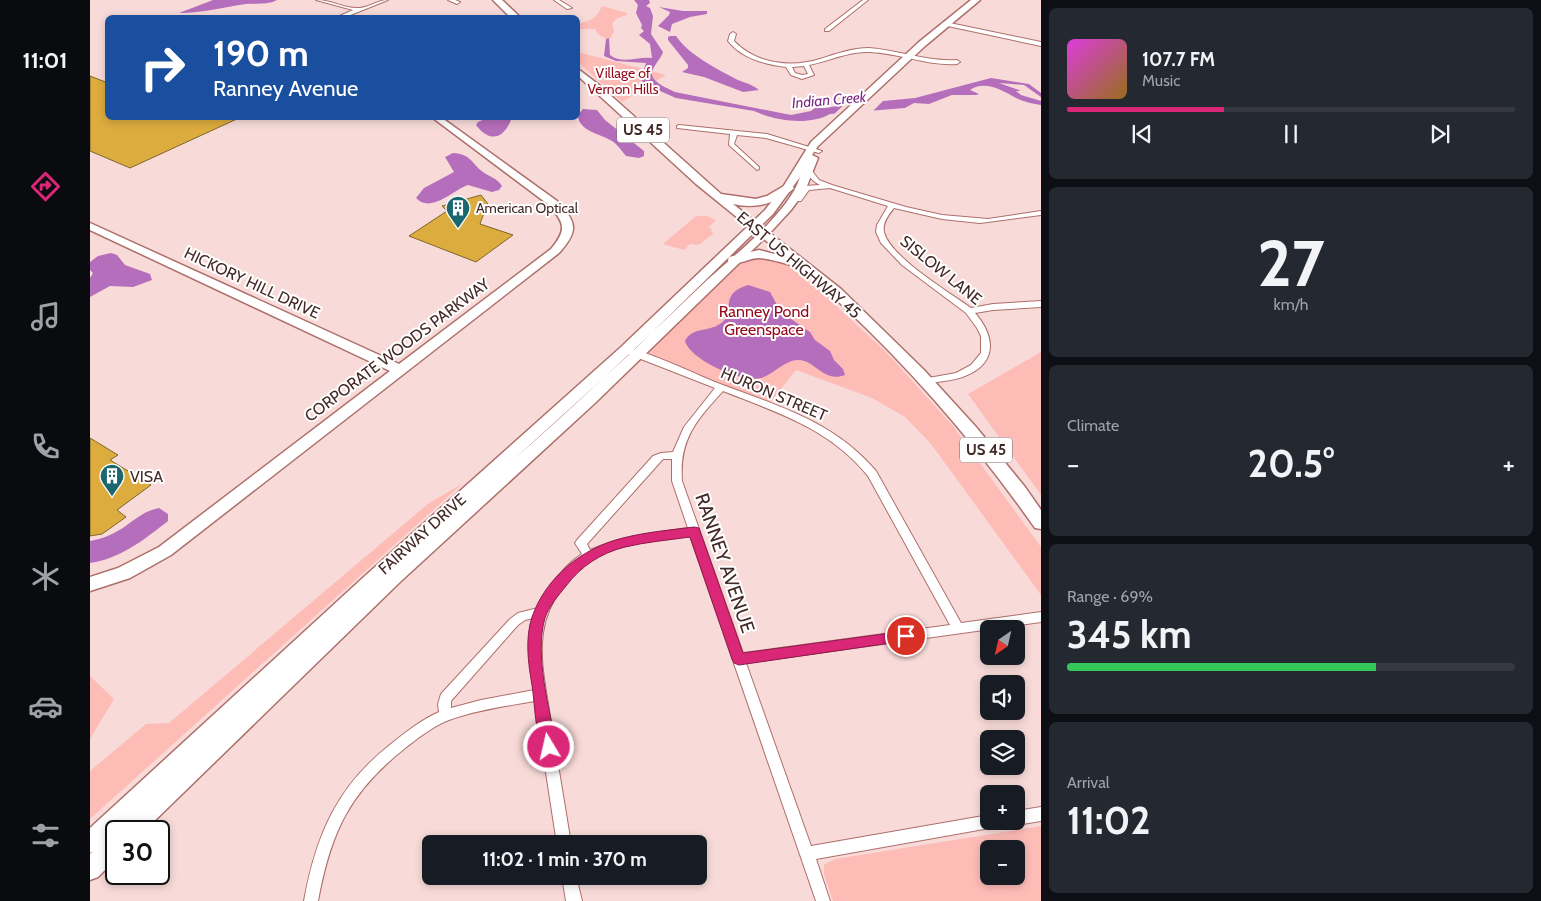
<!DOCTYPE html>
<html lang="en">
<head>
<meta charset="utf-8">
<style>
	:root { --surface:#171b24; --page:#242831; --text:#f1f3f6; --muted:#9ea1a6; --line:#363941; --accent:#db2777 }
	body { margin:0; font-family:Cabin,sans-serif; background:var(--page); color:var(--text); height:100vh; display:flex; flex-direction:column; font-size:19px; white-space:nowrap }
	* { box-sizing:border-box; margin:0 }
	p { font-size:16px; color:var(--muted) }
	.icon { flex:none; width:28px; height:28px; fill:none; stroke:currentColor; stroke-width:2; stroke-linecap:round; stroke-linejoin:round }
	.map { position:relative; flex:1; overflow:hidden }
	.panel { display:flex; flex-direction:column; gap:8px; padding:8px; background:#0d0f14; width:500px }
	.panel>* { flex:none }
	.banner { position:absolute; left:15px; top:15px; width:475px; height:105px; border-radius:8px; box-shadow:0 2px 8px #0003; background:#1a4fa0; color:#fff; overflow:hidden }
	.needle { width:32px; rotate:214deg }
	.buttons { position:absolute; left:890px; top:620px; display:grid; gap:10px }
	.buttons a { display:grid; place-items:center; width:45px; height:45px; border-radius:8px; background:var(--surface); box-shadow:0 2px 8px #0003; font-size:25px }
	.speed { position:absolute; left:15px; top:820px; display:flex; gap:10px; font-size:25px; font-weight:700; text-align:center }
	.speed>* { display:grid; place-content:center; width:65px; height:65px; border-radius:50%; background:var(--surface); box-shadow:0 2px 8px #0003; line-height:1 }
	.speed .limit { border:2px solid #111; border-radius:8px; background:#fff; color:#111 }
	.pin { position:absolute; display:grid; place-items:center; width:42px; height:42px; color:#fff; margin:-21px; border:2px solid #fff; border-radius:50%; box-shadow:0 1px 5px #0007 }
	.me { position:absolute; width:55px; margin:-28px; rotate:351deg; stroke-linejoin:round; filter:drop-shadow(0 0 4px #0008) }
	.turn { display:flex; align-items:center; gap:18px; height:105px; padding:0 25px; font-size:22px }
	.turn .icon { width:65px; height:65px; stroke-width:2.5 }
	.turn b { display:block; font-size:35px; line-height:42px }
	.big { font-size:38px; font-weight:800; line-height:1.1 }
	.panel .card { flex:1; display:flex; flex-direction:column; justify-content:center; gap:8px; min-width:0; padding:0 18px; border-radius:8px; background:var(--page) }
	.panel .dial { align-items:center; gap:0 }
	.dial b { font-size:65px; line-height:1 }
	.song { display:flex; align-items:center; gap:15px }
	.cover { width:60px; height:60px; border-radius:8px; background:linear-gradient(135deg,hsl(300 70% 55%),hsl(40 70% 35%)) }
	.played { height:5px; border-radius:2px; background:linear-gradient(90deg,var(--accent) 35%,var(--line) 35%) }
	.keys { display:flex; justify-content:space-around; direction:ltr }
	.heat { display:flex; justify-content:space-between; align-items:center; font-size:28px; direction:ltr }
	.charge { height:8px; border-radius:4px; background:linear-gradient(90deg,#34c759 69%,var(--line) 0) }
	.trip { position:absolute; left:332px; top:835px; width:285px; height:50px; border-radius:8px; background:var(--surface); box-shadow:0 2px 8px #0003; font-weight:800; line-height:50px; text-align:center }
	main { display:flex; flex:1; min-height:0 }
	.menu { display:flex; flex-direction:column; width:90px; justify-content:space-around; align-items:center; background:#090b0e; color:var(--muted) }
	.menu .icon { width:35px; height:35px }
	.menu .active { color:var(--accent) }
	.menu b { font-size:22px; color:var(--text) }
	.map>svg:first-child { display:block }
	.green { fill:#febcb7; fill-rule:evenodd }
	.water { fill:#b56ebb }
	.pier { fill:#f8dbd8 }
	.building { fill:#ddac3e; stroke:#7f652d }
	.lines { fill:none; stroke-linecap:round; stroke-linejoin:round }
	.street-casing { stroke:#ae6f6b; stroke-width:2 }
	.secondary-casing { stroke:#ae6f6b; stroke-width:3 }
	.primary-casing { stroke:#ae6f6b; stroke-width:3 }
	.street { fill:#fff; fill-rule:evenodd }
	.secondary { fill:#fff; fill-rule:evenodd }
	.primary { fill:#fff; fill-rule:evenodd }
	.route { fill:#db2777; stroke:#8e194d }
	.labels { text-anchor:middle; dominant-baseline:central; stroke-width:4; stroke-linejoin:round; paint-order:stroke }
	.far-park-label { font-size:14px; fill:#930a1b; stroke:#fff }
	.far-poi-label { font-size:14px; fill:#432927; stroke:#fff; text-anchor:start }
	.far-water-label { font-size:15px; font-style:italic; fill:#7d2785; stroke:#fff }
	.shield { fill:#fff; stroke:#7b6968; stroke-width:1 }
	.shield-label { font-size:15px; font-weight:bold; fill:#432927 }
	.street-label { font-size:16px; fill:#432927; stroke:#fff }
	.park-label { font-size:16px; fill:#930a1b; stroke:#fff }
	.poi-label { font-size:16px; fill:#432927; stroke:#fff; text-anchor:start }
	.near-street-label { font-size:19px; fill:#432927; stroke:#fff }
</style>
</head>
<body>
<main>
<nav class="menu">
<b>11:01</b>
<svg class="icon active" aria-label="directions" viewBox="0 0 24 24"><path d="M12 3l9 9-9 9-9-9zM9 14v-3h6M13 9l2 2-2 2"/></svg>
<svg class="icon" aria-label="music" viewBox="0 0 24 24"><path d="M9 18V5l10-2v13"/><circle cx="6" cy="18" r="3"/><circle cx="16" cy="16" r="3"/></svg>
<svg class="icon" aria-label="phone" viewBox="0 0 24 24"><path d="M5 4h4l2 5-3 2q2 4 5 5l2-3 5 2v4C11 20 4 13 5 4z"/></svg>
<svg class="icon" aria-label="climate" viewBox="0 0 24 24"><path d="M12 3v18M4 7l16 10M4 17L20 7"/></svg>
<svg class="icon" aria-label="car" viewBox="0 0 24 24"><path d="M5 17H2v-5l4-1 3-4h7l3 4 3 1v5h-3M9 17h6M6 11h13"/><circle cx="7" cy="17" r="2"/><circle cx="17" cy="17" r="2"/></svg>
<svg class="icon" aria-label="filters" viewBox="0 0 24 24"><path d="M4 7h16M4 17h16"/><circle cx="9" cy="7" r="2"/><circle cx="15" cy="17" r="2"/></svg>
</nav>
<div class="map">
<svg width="951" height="901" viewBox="0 0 951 901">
	<rect width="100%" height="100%" fill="#f8dbd8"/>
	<!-- green -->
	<path class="green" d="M 512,6 L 537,13 L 536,15 L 526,19 L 522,24 L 524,31 L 521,38 L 516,39 L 508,34 L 505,29 L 488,29 L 488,24 C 500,21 507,18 512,6 Z
		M 488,52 L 576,75 L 532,102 L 488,62 Z
		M 606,216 L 617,216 L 626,220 L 618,228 L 622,229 L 621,232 L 624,233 L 609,245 L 600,244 L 594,250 L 573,244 Z
		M 667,258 L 679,259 L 692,262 L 703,269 L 728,289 L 797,353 L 863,426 L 951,547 L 951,595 L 841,444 L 815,417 L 782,398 L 706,370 L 679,404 L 563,357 L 558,353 L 558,349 L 652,262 Z
		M 951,352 L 951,495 L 878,394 Z
		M 372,484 L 0,819 L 0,771 L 56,724 L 79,723 L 339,503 Z
		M 0,676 L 24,699 L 0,739 Z
		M 951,826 L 951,901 L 743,901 L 734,875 L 734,865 L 745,859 ZM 899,849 L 926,849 L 926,876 L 899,876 Z"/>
	<!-- water -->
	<path class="water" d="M 123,0 L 187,0 C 178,5 167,3 156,4 C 134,7 112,13 89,13 Z
		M 544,0 L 559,0 L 560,3 L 556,6 L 560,8 L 563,16 L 561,34 L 573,52 C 571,58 566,63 563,69 C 557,81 577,88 585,92 L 701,115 L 721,111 L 725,108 L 736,108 L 752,105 L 825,98 L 901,78 L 939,84 L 951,93 L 951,97 L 934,85 L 909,83 L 929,90 L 930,91 L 926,91 L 931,95 L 951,101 L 951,105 C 943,104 935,102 928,99 C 915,92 895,79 880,90 L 889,94 L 886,95 L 862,95 L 839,104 L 824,103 L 815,108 L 740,114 C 719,126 685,121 664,111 L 586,98 L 554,84 L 551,78 L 556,63 L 526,61 L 514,56 L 516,39 L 519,38 L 520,55 C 532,65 548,56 562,58 L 560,44 L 549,35 L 554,31 L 551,28 L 552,25 L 546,13 L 548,5 Z
		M 569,7 L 593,11 L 617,11 L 617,14 L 600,17 L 582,24 L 580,32 L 568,26 L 579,15 L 580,12 Z
		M 580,36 L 586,36 C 598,54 625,68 644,78 C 653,83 661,83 669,90 L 653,92 L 614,77 L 592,72 L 598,68 L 598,65 L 578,40 L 578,37 Z
		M 493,109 L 507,110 L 515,120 L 554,151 L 554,156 L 549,158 L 536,156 C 531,150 528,145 522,141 C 511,134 488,131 488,115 Z
		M 397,118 L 421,120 C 413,139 400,143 386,125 L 388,122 Z
		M 363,153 C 381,154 381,163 393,172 C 400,177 407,178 412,186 L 409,190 L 402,192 L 378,185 C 363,190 341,214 326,198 L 334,188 L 364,172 L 355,157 Z
		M 21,253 L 27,255 L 35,265 L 60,274 L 62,280 L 43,287 L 20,286 L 0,297 L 0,278 L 3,273 L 0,270 L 0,262 L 8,256 Z
		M 658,285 L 680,292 L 691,312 L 720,332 L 725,340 L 740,351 L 744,360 L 753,369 L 755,375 C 734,383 726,361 709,360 C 696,359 684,374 671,378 C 652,383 600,360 595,341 C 602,327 618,332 630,324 C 648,313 626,295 658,285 Z
		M 69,508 L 78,514 L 78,521 C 55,539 30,559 0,563 L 0,541 C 13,539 26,533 37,525 C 48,517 55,511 69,508 Z"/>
	<!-- pier -->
	<path class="pier" d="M 796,98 L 782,112 L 741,117 L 757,102 Z"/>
	<!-- building -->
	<path class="building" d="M 0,76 L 18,83 L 18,118 L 149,118 L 40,168 L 0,151 Z
		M 391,195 L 401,208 L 395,210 L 390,224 L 423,235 L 386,262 L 319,236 L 357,211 L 352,206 Z
		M 0,438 L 28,455 L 20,460 L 61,485 L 27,510 L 36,517 L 12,534 L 0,536 Z"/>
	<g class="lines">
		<defs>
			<path id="street" d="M 226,0 C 241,0 253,8 267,8 C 277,9 287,0 298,0 L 253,18 L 245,18 L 263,10 Z
				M 358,0 L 365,0 L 370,2 L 367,4 Z
				M 464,0 L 469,0 L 482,8 L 477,9 Z
				M 773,0 L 778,0 L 739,31 L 735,31 L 735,29 Z
				M 855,22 L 951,42 L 951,46 L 853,25 L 852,24 Z
				M 643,32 L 646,34 L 644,41 C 666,64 701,68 730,59 C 746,54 762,48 779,48 C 809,50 836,62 867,60 L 870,62 L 867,64 C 837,66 809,53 779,52 C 759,51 739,61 719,65 L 724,75 L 712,79 L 701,75 L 696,67 C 674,64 653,59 638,41 L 640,34 ZM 714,66 L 718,74 L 712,75 L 705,73 L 702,67 Z
				M 589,125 L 677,134 L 732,151 L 729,153 L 676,138 L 647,135 L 644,144 L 669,167 L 669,169 L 667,170 L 639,145 L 640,134 L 587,128 L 587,126 Z
				M 717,166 L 719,167 L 729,180 L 742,185 L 816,207 L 852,215 L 898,219 L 951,211 L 951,215 L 890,223 L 852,219 L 804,208 C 799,214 792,223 794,232 C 800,257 859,292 881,308 L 903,304 L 951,301 L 951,307 L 903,310 L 885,313 C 905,336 908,363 875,376 C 863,381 849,381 836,384 L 833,383 L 831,381 L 833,379 L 866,373 L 881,365 L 891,353 L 891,336 L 887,328 L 876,313 L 812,265 L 791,243 L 786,232 L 787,225 L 798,206 L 740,188 L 719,190 L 711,201 L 705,201 L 704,199 L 714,186 L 730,185 C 723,182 715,173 715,167 Z
				M 536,347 C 566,355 596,370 625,382 C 685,405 743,420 786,471 L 871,623 L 951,612 L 951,622 L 656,663 L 721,846 L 899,815 L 899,821 L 913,821 L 911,826 L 726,859 L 740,901 L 726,901 L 600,536 C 569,540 537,542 508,556 C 481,569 457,602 453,633 C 449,661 456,689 460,716 C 467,759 474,801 481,844 L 467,844 L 445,701 C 417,706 387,710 359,720 C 343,726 328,738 314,749 C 259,793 241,832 228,901 L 214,901 C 226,835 247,786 301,744 C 316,732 331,720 349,712 L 348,704 L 351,694 L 420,619 L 428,613 L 448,608 C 458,588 473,566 492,554 L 485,543 L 487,540 L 563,456 L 571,453 L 583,452 L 594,427 L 625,388 L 533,352 L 532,350 L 533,348 ZM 633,391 C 688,413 739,428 778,476 L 860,625 L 653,653 L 592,481 C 589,439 606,421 633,391 ZM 573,459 L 582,459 L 582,481 L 598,528 C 564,533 532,536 500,550 L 497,544 ZM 444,618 C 437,642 440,666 444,690 L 391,700 L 361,708 L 361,701 L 428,625 L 435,620 Z
				M 951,807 L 951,821 L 926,825 L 921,823 L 920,821 L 926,821 L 926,811 Z
				M 472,876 L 486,876 L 492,901 L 476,901 Z"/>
			<path id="secondary" d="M 881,0 L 890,0 L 835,46 L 728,146 L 722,155 L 728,158 L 715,191 L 701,210 L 678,235 L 505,403 L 310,582 L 54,831 L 28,831 L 29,829 L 23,834 L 26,834 L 26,859 L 8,877 L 0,880 L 0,854 L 3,851 L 0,853 L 0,828 L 276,575 L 531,347 L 675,210 L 693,187 L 721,142 L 829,42 ZM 710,177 C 700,212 642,257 614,283 C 551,343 488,403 422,461 L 541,353 L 683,214 Z
				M 343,118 L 352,118 L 467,201 C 487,222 489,231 469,253 L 81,555 L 40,578 L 0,591 L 0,577 L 28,568 L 69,547 L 300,371 L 0,230 L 0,223 L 309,364 L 461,249 C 477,230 475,223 459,205 Z"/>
			<path id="primary" d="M 403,0 L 412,0 L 431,18 L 421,18 Z
				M 488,69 L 509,85 L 631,194 L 666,199 L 677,196 L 694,186 L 702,186 L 704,188 L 702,190 C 684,204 666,209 643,204 L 751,289 L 834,370 L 886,427 L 935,487 L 951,510 L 951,529 L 945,528 C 888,447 824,372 752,305 C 743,296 720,272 709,268 C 702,265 677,258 669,258 C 659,258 650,265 639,263 L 638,260 L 639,257 L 669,250 L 696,257 L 606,184 L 488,76 Z"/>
		</defs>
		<!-- street casing -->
		<use href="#street" class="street-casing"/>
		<!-- secondary casing -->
		<use href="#secondary" class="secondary-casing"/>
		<!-- primary casing -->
		<use href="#primary" class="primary-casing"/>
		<!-- street -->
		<use href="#street" class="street"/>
		<!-- secondary -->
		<use href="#secondary" class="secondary"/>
		<!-- primary -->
		<use href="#primary" class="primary"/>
	</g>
	<!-- route -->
	<path class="route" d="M 604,527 L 609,528 L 610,531 L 653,653 L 816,631 L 821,632 L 823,636 L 821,640 L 649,665 L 644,663 L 642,659 L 600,537 C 579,540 556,542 535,547 C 511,553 491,566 476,586 C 468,596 459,606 455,618 C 444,656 460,709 466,747 L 464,752 L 459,754 L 454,752 C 445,734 445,705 442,685 C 438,663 435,638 442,617 C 456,577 492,548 533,538 C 556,532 581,530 604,527 Z"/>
	<!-- icons -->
	<defs>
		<symbol id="building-pin" viewBox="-11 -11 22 30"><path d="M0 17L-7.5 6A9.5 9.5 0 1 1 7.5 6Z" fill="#1a676e" stroke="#fff"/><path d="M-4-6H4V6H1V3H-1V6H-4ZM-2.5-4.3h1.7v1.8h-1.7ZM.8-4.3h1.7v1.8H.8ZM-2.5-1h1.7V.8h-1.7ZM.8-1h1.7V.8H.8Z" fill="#fff"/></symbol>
	</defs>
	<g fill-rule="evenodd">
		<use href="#building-pin" x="354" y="194" width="28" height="38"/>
		<use href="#building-pin" x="8" y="462" width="28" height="38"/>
	</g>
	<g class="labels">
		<!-- far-park labels -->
		<g class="far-park-label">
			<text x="533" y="73">Village of<tspan x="533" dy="16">Vernon Hills</tspan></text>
		</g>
		<!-- far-poi labels -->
		<g class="far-poi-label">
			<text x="386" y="208">American Optical</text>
		</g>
		<!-- far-water labels -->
		<g class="far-water-label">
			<text transform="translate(739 100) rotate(-5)">Indian Creek</text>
		</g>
		<!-- shield labels -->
		<g class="shield">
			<rect x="527" y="117.5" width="52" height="25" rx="4"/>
			<rect x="870" y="437.5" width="52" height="25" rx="4"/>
		</g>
		<g class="shield-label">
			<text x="553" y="130">US 45</text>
			<text x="896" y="450">US 45</text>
		</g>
		<!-- street labels -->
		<g class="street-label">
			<text transform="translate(709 265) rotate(40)">EAST US HIGHWAY 45</text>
			<text transform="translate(851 270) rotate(39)">SISLOW LANE</text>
			<text transform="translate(162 283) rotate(25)">HICKORY HILL DRIVE</text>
			<text transform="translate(307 350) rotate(-37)">CORPORATE WOODS PARKWAY</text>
			<text transform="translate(684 394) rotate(23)">HURON STREET</text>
			<text transform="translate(332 534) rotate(-42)">FAIRWAY DRIVE</text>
		</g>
		<!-- park labels -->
		<g class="park-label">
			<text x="674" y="311">Ranney Pond<tspan x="674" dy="18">Greenspace</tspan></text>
		</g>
		<!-- poi labels -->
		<g class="poi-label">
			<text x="40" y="476">VISA</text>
		</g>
		<!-- near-street labels -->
		<g class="near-street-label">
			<text transform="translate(635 563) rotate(71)">RANNEY AVENUE</text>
		</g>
	</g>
</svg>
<div class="buttons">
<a><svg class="needle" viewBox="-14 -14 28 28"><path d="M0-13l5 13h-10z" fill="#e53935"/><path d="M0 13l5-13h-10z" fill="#9ea1a6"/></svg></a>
<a><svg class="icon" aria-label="sound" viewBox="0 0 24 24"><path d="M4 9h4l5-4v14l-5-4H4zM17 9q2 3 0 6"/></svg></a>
<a><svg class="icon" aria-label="layers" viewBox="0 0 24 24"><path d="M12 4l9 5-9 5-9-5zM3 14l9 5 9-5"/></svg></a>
<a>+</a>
<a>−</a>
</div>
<div class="speed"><div class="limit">30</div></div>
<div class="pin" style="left:816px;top:636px;background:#d93025"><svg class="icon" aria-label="arrive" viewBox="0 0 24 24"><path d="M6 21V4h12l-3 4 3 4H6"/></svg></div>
<svg class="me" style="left:459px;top:747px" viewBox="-20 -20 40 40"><circle r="17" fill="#db2777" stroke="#fff" stroke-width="3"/><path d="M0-11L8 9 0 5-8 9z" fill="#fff"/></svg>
<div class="trip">11:02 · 1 min · 370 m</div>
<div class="banner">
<div class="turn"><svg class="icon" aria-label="right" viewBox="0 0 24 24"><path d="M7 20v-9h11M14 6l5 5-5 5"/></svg><div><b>190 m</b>Ranney Avenue</div></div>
</div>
</div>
<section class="panel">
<div class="card">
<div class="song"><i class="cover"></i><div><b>107.7 FM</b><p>Music</p></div></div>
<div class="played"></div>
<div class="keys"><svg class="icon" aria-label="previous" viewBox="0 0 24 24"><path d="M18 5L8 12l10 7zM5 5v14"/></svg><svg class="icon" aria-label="pause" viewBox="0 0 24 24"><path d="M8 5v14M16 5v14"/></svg><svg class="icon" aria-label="next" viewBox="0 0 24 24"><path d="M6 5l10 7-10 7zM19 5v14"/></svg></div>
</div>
<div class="card dial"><b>27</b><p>km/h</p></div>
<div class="card"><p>Climate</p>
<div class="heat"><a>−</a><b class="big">20.5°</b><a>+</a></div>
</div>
<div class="card"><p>Range · 69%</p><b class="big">345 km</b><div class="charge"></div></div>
<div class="card"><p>Arrival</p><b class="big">11:02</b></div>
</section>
</main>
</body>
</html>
